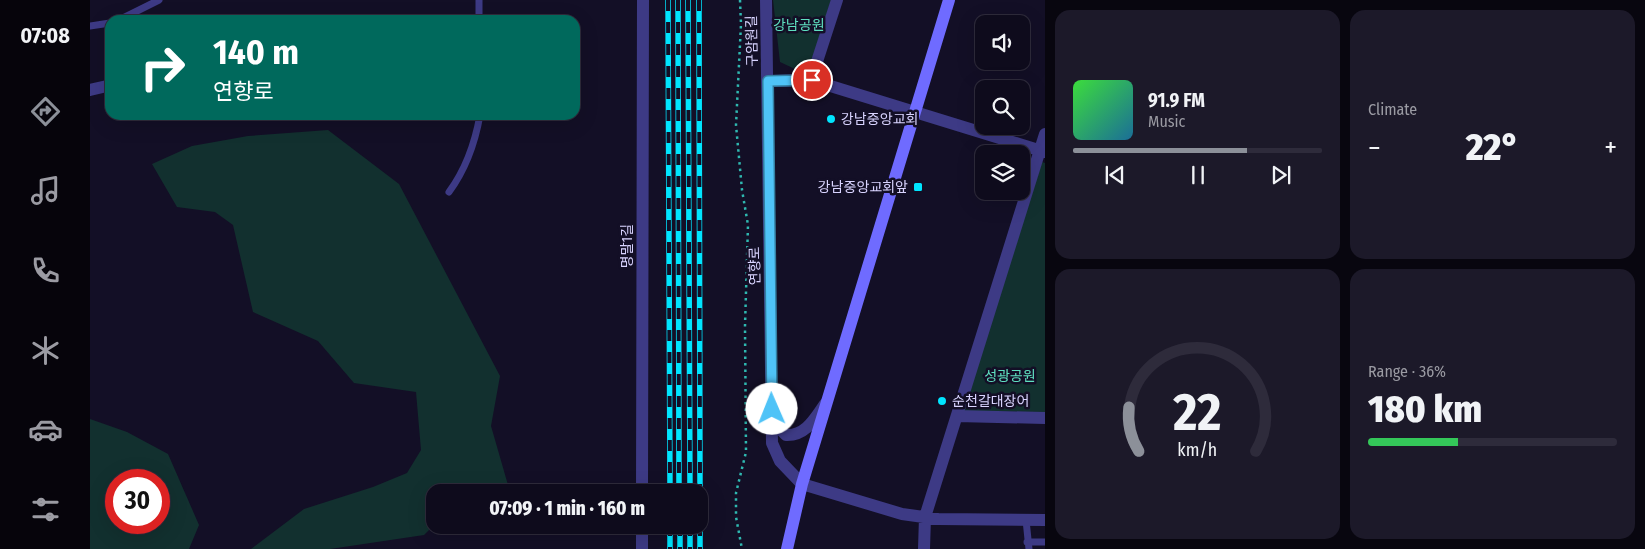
<!DOCTYPE html>
<html lang="en">
<head>
<meta charset="utf-8">
<style>
	:root { --surface:#0e0b1c; --page:#1c1929; --text:#f1f3f6; --muted:#9b9ba3; --line:#2e2b3b; --accent:#8c9099 }
	body { margin:0; font-family:"Fira Sans Condensed","Noto Sans KR",sans-serif; background:var(--page); color:var(--text); height:100vh; display:flex; flex-direction:column; font-size:19px; white-space:nowrap }
	* { box-sizing:border-box; margin:0 }
	p { font-size:16px; color:var(--muted) }
	.icon { flex:none; width:28px; height:28px; fill:none; stroke:currentColor; stroke-width:2; stroke-linecap:round; stroke-linejoin:round }
	.map { position:relative; flex:1; overflow:hidden }
	.side { display:flex; flex-direction:column; gap:10px; padding:10px; background:#08060f; width:600px }
	.side>* { flex:none }
	.banner { position:absolute; left:15px; top:15px; width:475px; height:105px; border-radius:15px; box-shadow:0 5px 20px #0002,0 0 0 1px var(--line); background:#00695c; color:#fff; overflow:hidden }
	.controls { position:absolute; left:885px; top:15px; display:grid; gap:10px }
	.controls a { display:grid; place-items:center; width:55px; height:55px; border-radius:10px; background:var(--surface); box-shadow:0 5px 20px #0002,0 0 0 1px var(--line); font-size:25px }
	.speed { position:absolute; left:15px; top:469px; display:flex; gap:10px; font-size:25px; font-weight:700; text-align:center }
	.speed>* { display:grid; place-content:center; width:65px; height:65px; border-radius:50%; background:var(--surface); box-shadow:0 5px 20px #0002,0 0 0 1px var(--line); line-height:1 }
	.speed .limit { border:8px solid #d22; background:#fff; color:#111 }
	.pin { position:absolute; display:grid; place-items:center; width:42px; height:42px; color:#fff; margin:-21px; border:2px solid #fff; border-radius:50%; box-shadow:0 1px 5px #0007 }
	.me { position:absolute; width:55px; margin:-28px; rotate:359deg; stroke-linejoin:round; filter:drop-shadow(0 0 4px #0008) }
	.turn { display:flex; align-items:center; gap:18px; height:105px; padding:0 25px; font-size:22px }
	.turn .icon { width:65px; height:65px; stroke-width:2.5 }
	.turn b { display:block; font-size:35px; line-height:42px }
	.big { font-size:38px; font-weight:800; line-height:1.1 }
	.side .tile { flex:1; display:flex; flex-direction:column; justify-content:center; gap:8px; min-width:0; padding:0 18px; border-radius:15px; background:var(--page) }
	.side .dial { align-items:center; gap:0 }
	.dial svg { height:130px; overflow:visible; fill:none; stroke:var(--line); stroke-width:7; stroke-linecap:round; text-anchor:middle }
	.dial text { fill:var(--text); stroke:none }
	.song { display:flex; align-items:center; gap:15px }
	.cover { width:60px; height:60px; border-radius:8px; background:linear-gradient(135deg,hsl(120 70% 55%),hsl(200 70% 35%)) }
	.played { height:5px; border-radius:2px; background:linear-gradient(90deg,var(--accent) 70%,var(--line) 70%) }
	.keys { display:flex; justify-content:space-around; direction:ltr }
	.heat { display:flex; justify-content:space-between; align-items:center; font-size:28px; direction:ltr }
	.charge { height:8px; border-radius:4px; background:linear-gradient(90deg,#34c759 36%,var(--line) 0) }
	.side .tiles { flex:1; display:grid; gap:10px; grid-template-columns:repeat(2,1fr) }
	.trip { position:absolute; left:336px; top:484px; width:282px; height:50px; border-radius:15px; background:var(--surface); box-shadow:0 5px 20px #0002,0 0 0 1px var(--line); font-weight:800; line-height:50px; text-align:center }
	main { display:flex; flex:1; min-height:0 }
	.tab-bar { display:flex; flex-direction:column; width:90px; justify-content:space-around; align-items:center; background:#06040b; color:var(--muted) }
	.tab-bar .icon { width:35px; height:35px }
	.tab-bar .on { color:var(--accent) }
	.tab-bar b { font-size:22px; color:var(--text) }
	.map>svg:first-child { display:block }
	.green { fill:#12302f; fill-rule:evenodd }
	.lines { fill:none; stroke-linecap:round; stroke-linejoin:round }
	.path { stroke:#2fb8b0; stroke-width:2.5; stroke-dasharray:2.5 4; stroke-linecap:butt }
	.service { stroke:#3d3a85; stroke-width:7 }
	.minor { stroke:#3d3a85; stroke-width:12 }
	.secondary { stroke:#6f6bff; stroke-width:12 }
	.rail-casing { stroke:#00e5ff; stroke-width:5.5 }
	.rail { stroke:#130f26; stroke-width:4; stroke-dasharray:11; stroke-linecap:butt }
	.route-casing { stroke:#337fa1; stroke-width:12 }
	.route { stroke:#4fc3f7; stroke-width:9 }
	.poi-dot { fill:#00e5ff; stroke:#130f26; stroke-width:2 }
	.labels { text-anchor:middle; dominant-baseline:central; stroke-width:5; stroke-linejoin:round; paint-order:stroke }
	.park-label { font-size:14px; fill:#5fe0c0; stroke:#130f26 }
	.street-label { font-size:14px; fill:#d9d4ff; stroke:#130f26 }
	.poi-label { font-size:14px; fill:#d9d4ff; stroke:#130f26; text-anchor:start }
</style>
</head>
<body>
<main>
<nav class="tab-bar">
<b>07:08</b>
<svg class="icon on" aria-label="directions" viewBox="0 0 24 24"><path d="M12 3l9 9-9 9-9-9zM9 14v-3h6M13 9l2 2-2 2"/></svg>
<svg class="icon" aria-label="music" viewBox="0 0 24 24"><path d="M9 18V5l10-2v13"/><circle cx="6" cy="18" r="3"/><circle cx="16" cy="16" r="3"/></svg>
<svg class="icon" aria-label="phone" viewBox="0 0 24 24"><path d="M5 4h4l2 5-3 2q2 4 5 5l2-3 5 2v4C11 20 4 13 5 4z"/></svg>
<svg class="icon" aria-label="climate" viewBox="0 0 24 24"><path d="M12 3v18M4 7l16 10M4 17L20 7"/></svg>
<svg class="icon" aria-label="car" viewBox="0 0 24 24"><path d="M5 17H2v-5l4-1 3-4h7l3 4 3 1v5h-3M9 17h6M6 11h13"/><circle cx="7" cy="17" r="2"/><circle cx="17" cy="17" r="2"/></svg>
<svg class="icon" aria-label="filters" viewBox="0 0 24 24"><path d="M4 7h16M4 17h16"/><circle cx="9" cy="7" r="2"/><circle cx="15" cy="17" r="2"/></svg>
</nav>
<div class="map">
<svg width="955" height="549" viewBox="0 0 955 549">
	<rect width="100%" height="100%" fill="#130f26"/>
	<!-- green -->
	<path class="green" d="M 683,0 L 741,0 L 719,69 L 705,69 L 690,62 Z
		M 238,130 L 309,184 L 410,376 L 401,426 L 420,492 L 345,492 L 345,524 L 334,535 L 240,549 L 161,549 L 214,509 L 283,487 L 317,473 L 331,450 L 326,392 L 264,383 L 228,341 L 163,312 L 143,225 L 125,212 L 87,207 L 62,164 L 102,146 L 158,136 Z
		M 952,162 L 955,163 L 955,412 L 873,411 Z
		M 0,419 L 37,432 L 78,454 L 109,525 L 99,549 L 0,549 ZM 26,480 L 69,480 L 69,522 L 26,522 Z"/>
	<g class="lines">
		<!-- path -->
		<path class="path" d="M 650,0 L 651,24 L 646,125 L 652,190 L 658,225 L 655,326 L 656,452 L 646,493 L 646,517 L 652,549"/>
		<!-- service -->
		<path class="service" d="M 29,20 L 69,0
			M 389,20 L 389,0
			M 0,26 L 20,23
			M 359,192 C 376,169 385,143 390,115
			M 936,520 L 939,549
			M 937,542 L 955,542"/>
		<!-- minor -->
		<path class="minor" d="M 676,0 L 682,443 L 690,461 L 712,484 L 812,514 L 848,519 L 955,520
			M 747,0 L 721,80 L 955,152
			M 678,81 L 721,80
			M 0,90 L 17,86
			M 684,414 L 691,430 L 696,435 C 716,436 725,418 735,404
			M 867,416 L 955,418
			M 552,492 L 553,0
			M 552,549 L 552,525
			M 834,549 L 835,517 L 955,134"/>
		<!-- secondary -->
		<path class="secondary" d="M 697,549 L 712,484 L 859,0"/>
		<defs>
			<path id="rail" d="M 578,0 L 580,492
				M 588,0 L 589,492
				M 598,0 L 600,492
				M 609,0 L 610,492
				M 580,525 L 580,549
				M 590,525 L 590,549
				M 600,525 L 600,549
				M 610,525 L 610,549"/>
		</defs>
		<!-- rail casing -->
		<use href="#rail" class="rail-casing"/>
		<!-- rail -->
		<use href="#rail" class="rail"/>
	</g>
	<g class="lines">
		<defs>
			<path id="route" d="M 682,409 L 678,81 L 722,80"/>
		</defs>
		<!-- route casing -->
		<use href="#route" class="route-casing"/>
		<!-- route -->
		<use href="#route" class="route"/>
	</g>
	<!-- markers -->
	<g class="poi-dot">
		<circle cx="741" cy="119" r="5"/>
		<rect x="823" y="182" width="10" height="10" rx="2.5"/>
		<circle cx="852" cy="401" r="5"/>
	</g>
	<g class="labels">
		<!-- park labels -->
		<g class="park-label">
			<text x="709" y="25">강남공원</text>
			<text x="920" y="376">성광공원</text>
		</g>
		<!-- street labels -->
		<g class="street-label">
			<text transform="translate(662 41) rotate(-91)">구암원길</text>
			<text transform="translate(537 246) rotate(-90)">명말1길</text>
			<text transform="translate(665 266) rotate(-91)">연향로</text>
		</g>
		<!-- poi labels -->
		<g class="poi-label">
			<text x="751" y="119">강남중앙교회</text>
			<text x="818" y="187" text-anchor="end">강남중앙교회앞</text>
			<text x="862" y="401">순천갈대장어</text>
		</g>
	</g>
</svg>
<div class="controls">
<a><svg class="icon" aria-label="sound" viewBox="0 0 24 24"><path d="M4 9h4l5-4v14l-5-4H4zM17 9q2 3 0 6"/></svg></a>
<a><svg class="icon" aria-label="search" viewBox="0 0 24 24"><circle cx="10" cy="10" r="6"/><path d="M15 15l6 6"/></svg></a>
<a><svg class="icon" aria-label="layers" viewBox="0 0 24 24"><path d="M12 4l9 5-9 5-9-5zM3 14l9 5 9-5"/></svg></a>
</div>
<div class="speed"><div class="limit">30</div></div>
<div class="pin" style="left:722px;top:80px;background:#d93025"><svg class="icon" aria-label="arrive" viewBox="0 0 24 24"><path d="M6 21V4h12l-3 4 3 4H6"/></svg></div>
<svg class="me" style="left:682px;top:409px" viewBox="-20 -20 40 40"><circle r="19" fill="#fff"/><path d="M0-13L10 11 0 6-10 11z" fill="#4fc3f7"/></svg>
<div class="trip">07:09 · 1 min · 160 m</div>
<div class="banner">
<div class="turn"><svg class="icon" aria-label="right" viewBox="0 0 24 24"><path d="M7 20v-9h11M14 6l5 5-5 5"/></svg><div><b>140 m</b>연향로</div></div>
</div>
</div>
<section class="side">
<div class="tiles">
<div class="tile">
<div class="song"><i class="cover"></i><div><b>91.9 FM</b><p>Music</p></div></div>
<div class="played"></div>
<div class="keys"><svg class="icon" aria-label="previous" viewBox="0 0 24 24"><path d="M18 5L8 12l10 7zM5 5v14"/></svg><svg class="icon" aria-label="pause" viewBox="0 0 24 24"><path d="M8 5v14M16 5v14"/></svg><svg class="icon" aria-label="next" viewBox="0 0 24 24"><path d="M6 5l10 7-10 7zM19 5v14"/></svg></div>
</div>
<div class="tile"><p>Climate</p>
<div class="heat"><a>−</a><b class="big">22°</b><a>+</a></div>
</div>
<div class="tile dial"><svg viewBox="0 0 100 80">
<path d="M14 69A42 42 0 1 1 86 69"/>
<path d="M14 69A42 42 0 0 1 8 42" stroke="#8c9099"/>
<text x="50" y="56" font-size="32" font-weight="700">22</text>
<text x="50" y="72" font-size="11">km/h</text>
</svg></div>
<div class="tile"><p>Range · 36%</p><b class="big">180 km</b><div class="charge"></div></div>
</div>
</section>
</main>
</body>
</html>
